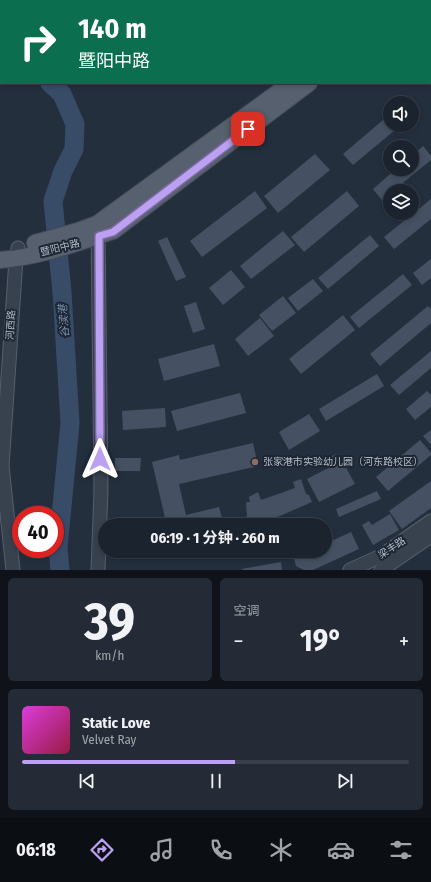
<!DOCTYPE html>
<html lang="zh">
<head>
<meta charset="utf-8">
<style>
	:root { --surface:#1b232e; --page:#242b36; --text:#f1f3f6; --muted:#a0a4aa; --line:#39404a; --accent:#bca0f2 }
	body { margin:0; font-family:"Fira Sans Condensed","Noto Sans SC",sans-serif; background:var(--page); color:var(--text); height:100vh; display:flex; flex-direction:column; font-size:15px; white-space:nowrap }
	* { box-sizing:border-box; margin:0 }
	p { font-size:13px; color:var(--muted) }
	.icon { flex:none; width:22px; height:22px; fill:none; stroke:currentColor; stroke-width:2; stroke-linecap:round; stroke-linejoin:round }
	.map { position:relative; height:570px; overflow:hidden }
	.sheet { display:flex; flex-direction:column; gap:8px; padding:8px; background:#0f1319; flex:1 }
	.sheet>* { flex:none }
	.top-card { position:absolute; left:0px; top:0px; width:431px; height:84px; box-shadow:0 2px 6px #0003,0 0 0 1px var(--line); background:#0b6e4f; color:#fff; overflow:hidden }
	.tools { position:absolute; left:383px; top:96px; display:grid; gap:8px }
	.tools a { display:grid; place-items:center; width:36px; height:36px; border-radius:50%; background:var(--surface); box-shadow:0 2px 6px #0003,0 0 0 1px var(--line); font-size:20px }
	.speed { position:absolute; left:12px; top:506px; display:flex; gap:8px; font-size:20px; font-weight:700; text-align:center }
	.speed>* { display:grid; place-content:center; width:52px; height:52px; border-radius:50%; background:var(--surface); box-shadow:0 2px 6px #0003,0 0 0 1px var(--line); line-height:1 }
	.speed .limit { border:6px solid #d22; background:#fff; color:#111 }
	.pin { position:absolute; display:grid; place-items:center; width:34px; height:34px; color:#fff; margin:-17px; border-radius:8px; box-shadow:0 2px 6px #0006 }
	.me { position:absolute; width:44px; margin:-22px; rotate:0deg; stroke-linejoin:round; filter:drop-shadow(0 0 3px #0008) }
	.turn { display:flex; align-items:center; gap:14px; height:84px; padding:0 12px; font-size:18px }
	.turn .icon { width:52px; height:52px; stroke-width:2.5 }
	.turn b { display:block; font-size:28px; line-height:34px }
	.big { font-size:30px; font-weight:700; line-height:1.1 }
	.sheet .card { flex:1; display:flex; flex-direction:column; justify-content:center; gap:6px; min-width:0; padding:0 14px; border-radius:6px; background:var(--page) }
	.sheet .dial { align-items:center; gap:0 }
	.dial b { font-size:52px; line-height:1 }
	.song { display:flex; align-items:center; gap:12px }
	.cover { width:48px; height:48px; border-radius:6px; background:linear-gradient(135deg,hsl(300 70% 55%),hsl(340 70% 35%)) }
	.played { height:4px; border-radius:2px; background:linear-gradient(90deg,var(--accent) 55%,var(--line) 55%) }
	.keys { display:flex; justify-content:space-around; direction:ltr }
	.heat { display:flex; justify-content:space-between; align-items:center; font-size:22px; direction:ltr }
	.sheet .tiles { flex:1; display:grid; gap:8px; grid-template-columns:1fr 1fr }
	.card:last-child { grid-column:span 2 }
	.trip { position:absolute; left:98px; top:518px; width:234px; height:40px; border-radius:20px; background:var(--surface); box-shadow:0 2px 6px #0003,0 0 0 1px var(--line); font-weight:700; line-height:40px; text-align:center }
	.tab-bar { display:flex; height:64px; justify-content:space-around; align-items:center; background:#0b0e12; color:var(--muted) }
	.tab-bar .icon { width:28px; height:28px }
	.tab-bar .current { color:var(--accent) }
	.tab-bar b { font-size:18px; color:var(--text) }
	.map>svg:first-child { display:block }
	.green { fill:#263c3f }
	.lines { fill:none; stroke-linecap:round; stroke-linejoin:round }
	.river { stroke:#394c67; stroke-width:19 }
	.building { fill:#455162 }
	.minor-casing { stroke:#565f6c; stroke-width:15 }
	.major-casing { stroke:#414a57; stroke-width:18 }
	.minor { stroke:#38414e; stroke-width:13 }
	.major { stroke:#56606e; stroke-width:16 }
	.route-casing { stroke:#7a689d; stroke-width:10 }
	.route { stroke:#bca0f2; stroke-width:7 }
	.education-dot { fill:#8d6e63; stroke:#1d2633; stroke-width:1.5 }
	.labels { text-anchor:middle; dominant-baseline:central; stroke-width:4; stroke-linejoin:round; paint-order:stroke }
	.street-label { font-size:10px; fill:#b4bcc9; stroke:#1d2633 }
	.poi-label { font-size:10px; fill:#b4bcc9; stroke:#1d2633; text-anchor:start }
	.water-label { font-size:11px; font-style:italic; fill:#7c92b1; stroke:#1d2633 }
</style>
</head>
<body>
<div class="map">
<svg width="431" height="570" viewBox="0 0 431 570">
	<rect width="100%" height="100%" fill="#242f3e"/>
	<!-- green -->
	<path class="green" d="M 305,0 L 431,0 L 431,7 L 430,7 L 430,1 Z"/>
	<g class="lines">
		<!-- river -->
		<path class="river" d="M 0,37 L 1,38
			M 50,83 L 62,94 L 75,124 L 74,149 L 63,171 L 53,201 L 62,292 L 70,423 L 58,548 L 60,570"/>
	</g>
	<!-- building -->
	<path class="building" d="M 390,114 L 390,125 L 401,125 L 353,165 L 343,154 Z
		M 423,146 L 431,156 L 431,160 L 393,191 L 390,191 L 390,194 L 382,200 L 373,189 L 396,169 L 412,169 L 412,156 Z
		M 315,154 L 330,170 L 278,213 L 264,196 Z
		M 255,191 L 267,208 L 202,257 L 190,241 Z
		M 347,191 L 359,206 L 304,252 L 291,237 Z
		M 431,199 L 431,219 L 394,249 L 384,237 Z
		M 283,231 L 295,245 L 251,279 L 240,266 Z
		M 370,235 L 379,246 L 328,289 L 318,278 Z
		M 167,237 L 186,277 L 176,281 L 158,241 Z
		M 431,259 L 431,278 L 422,285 L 413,273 Z
		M 231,270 L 245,287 L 223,305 L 209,288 Z
		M 403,274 L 412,285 L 359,328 L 350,317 Z
		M 313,279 L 323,291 L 298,311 L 288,298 Z
		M 283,296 L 296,313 L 272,331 L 259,315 Z
		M 196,302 L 205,329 L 193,333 L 184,306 Z
		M 428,306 L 431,309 L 431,323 L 380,366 L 370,354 Z
		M 343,315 L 355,330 L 301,374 L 289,359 Z
		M 260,318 L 274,336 L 248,356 L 235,339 Z
		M 214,344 L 220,366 L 164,381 L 158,359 Z
		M 431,351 L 431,368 L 399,395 L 390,385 Z
		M 377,374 L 384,386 L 326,421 L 319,409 Z
		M 427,391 L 431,395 L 431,407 L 415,420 L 406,409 Z
		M 240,393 L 246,413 L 177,431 L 171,411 Z
		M 165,408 L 166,427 L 123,430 L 122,411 Z
		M 309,414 L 320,431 L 289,450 L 279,432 Z
		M 431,430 L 431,445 L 423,436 Z
		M 420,440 L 431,453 L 431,455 L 388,491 L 376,477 Z
		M 253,443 L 258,466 L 179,484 L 186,515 L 219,507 L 224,525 L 155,525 L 166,522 L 152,462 L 179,455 L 180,460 Z
		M 336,454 L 340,461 L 342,460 L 355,484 L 319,502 L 307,479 L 332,466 L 328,458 Z
		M 115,458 L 141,458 L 140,471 L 115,471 Z
		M 301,479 L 306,494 L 309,495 L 312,502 L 259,525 L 244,524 L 242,519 L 247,516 L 246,502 L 250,502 L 249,497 L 258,492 L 261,500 L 295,488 L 293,482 Z
		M 431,481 L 431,508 L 402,529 L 389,511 Z
		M 377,491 L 381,499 L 339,517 L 336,509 Z
		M 390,514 L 399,530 L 373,545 L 362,525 L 369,521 L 372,525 Z
		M 351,532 L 359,549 L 313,570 L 304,570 L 296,566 L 292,551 L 305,551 L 306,552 L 309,551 L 325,551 L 325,544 Z
		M 281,562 L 282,570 L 242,570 L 242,569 Z"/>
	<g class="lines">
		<defs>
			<path id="minor" d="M 290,0 L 290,1
				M 98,228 L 101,491 L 98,570
				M 13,570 L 2,466 L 16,259 L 18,248
				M 350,570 L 381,556 L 431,521
				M 381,570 L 431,536"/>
			<path id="major" d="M 430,45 L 431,45
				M 35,243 L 78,231 L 97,224 L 291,83
				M 0,260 C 39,257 76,243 113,231 L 309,83"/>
		</defs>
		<!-- minor casing -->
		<use href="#minor" class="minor-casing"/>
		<!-- major casing -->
		<use href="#major" class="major-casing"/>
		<!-- minor -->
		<use href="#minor" class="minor"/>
		<!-- major -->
		<use href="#major" class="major"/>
	</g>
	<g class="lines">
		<defs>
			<path id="route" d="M 100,459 L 99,236 L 113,232 L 248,129"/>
		</defs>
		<!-- route casing -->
		<use href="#route" class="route-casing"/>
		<!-- route -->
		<use href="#route" class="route"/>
	</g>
	<!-- markers -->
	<circle class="education-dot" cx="255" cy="462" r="4"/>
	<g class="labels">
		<!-- street labels -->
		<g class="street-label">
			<text transform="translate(60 248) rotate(-14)">暨阳中路</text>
			<text transform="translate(11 325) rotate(-86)">河西路</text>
			<text transform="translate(392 548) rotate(-33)">梁丰路</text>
		</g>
		<!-- poi labels -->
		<g class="poi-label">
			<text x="263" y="462">张家港市实验幼儿园（河东路校区）</text>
		</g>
		<!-- water labels -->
		<g class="water-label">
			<text transform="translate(64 321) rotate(-94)">谷渎港</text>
		</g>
	</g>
</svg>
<div class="tools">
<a><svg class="icon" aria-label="sound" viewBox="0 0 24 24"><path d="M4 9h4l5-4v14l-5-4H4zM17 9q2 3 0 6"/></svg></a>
<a><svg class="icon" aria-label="search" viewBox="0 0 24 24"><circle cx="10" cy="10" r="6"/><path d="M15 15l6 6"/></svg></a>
<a><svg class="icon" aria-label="layers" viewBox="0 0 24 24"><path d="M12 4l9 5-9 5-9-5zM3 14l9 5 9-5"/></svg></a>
</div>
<div class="speed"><div class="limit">40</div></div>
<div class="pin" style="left:248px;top:129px;background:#d93025"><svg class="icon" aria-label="arrive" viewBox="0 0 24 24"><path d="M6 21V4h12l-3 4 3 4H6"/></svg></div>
<svg class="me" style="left:100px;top:459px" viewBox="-20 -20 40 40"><path d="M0-17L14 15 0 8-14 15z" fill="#bca0f2" stroke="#fff" stroke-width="4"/></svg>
<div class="trip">06:19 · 1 分钟 · 260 m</div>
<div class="top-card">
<div class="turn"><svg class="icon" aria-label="right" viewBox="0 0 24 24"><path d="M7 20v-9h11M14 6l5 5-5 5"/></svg><div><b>140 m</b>暨阳中路</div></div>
</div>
</div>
<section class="sheet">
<div class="tiles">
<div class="card dial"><b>39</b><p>km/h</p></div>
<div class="card"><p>空调</p>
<div class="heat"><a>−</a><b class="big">19°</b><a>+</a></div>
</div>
<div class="card">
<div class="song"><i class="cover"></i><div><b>Static Love</b><p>Velvet Ray</p></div></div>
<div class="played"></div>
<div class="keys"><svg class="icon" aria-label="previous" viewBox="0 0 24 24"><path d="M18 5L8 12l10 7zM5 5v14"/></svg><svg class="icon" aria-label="pause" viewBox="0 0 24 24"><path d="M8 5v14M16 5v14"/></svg><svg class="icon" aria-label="next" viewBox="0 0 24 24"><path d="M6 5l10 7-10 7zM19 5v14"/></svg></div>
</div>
</div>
</section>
<nav class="tab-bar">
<b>06:18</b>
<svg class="icon current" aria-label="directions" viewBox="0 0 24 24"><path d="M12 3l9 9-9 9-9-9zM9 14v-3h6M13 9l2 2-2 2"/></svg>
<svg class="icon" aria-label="music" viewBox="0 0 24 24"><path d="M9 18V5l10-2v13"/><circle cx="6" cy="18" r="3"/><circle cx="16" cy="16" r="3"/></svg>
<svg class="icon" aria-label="phone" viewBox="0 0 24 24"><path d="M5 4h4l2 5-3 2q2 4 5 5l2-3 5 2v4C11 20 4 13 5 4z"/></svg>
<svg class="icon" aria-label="climate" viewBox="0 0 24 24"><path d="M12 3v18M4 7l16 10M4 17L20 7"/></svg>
<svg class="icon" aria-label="car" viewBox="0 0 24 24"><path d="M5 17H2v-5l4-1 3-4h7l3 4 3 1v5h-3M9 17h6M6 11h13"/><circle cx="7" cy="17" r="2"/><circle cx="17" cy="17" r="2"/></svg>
<svg class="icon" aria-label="filters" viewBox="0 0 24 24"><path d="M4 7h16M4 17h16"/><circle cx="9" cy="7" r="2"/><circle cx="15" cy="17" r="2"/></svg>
</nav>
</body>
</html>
